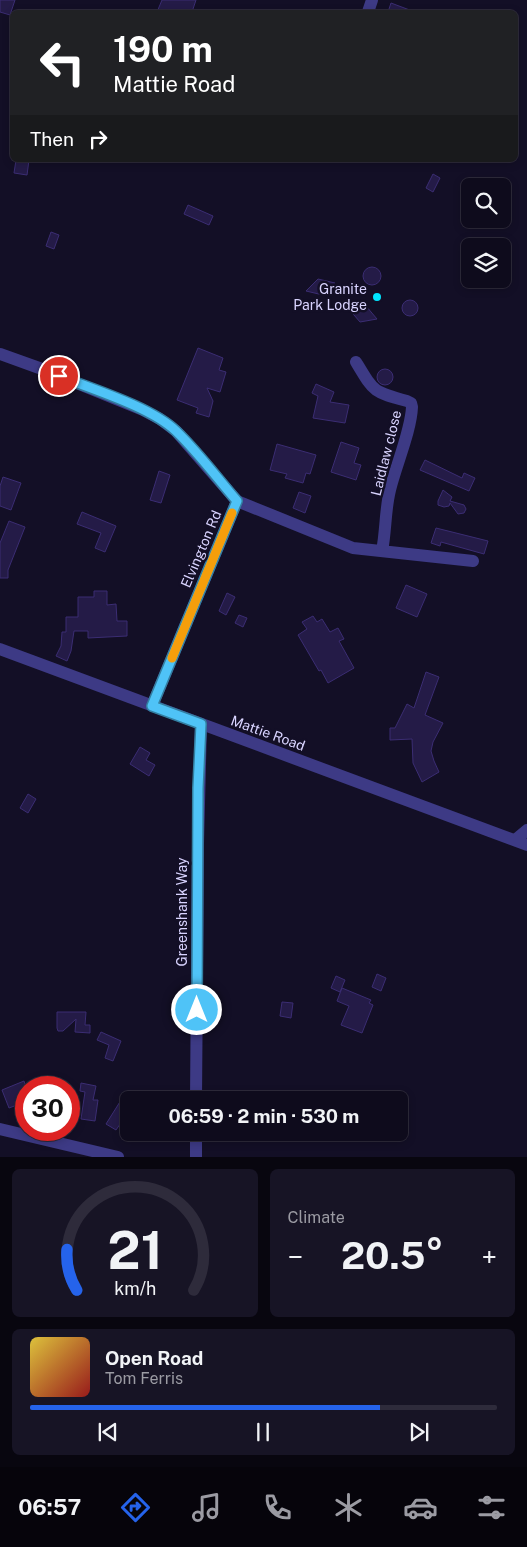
<!DOCTYPE html>
<html lang="en">
<head>
<meta charset="utf-8">
<style>
	:root { --surface:#0e0b1c; --page:#171425; --text:#f1f3f6; --muted:#9b9ba3; --line:#2e2b3b; --accent:#2563eb }
	body { margin:0; font-family:"Public Sans",sans-serif; background:var(--page); color:var(--text); height:100vh; display:flex; flex-direction:column; font-size:19px; white-space:nowrap }
	* { box-sizing:border-box; margin:0 }
	p { font-size:16px; color:var(--muted) }
	.icon { flex:none; width:28px; height:28px; fill:none; stroke:currentColor; stroke-width:2; stroke-linecap:round; stroke-linejoin:round }
	.map { position:relative; height:1157px; overflow:hidden }
	.side { display:flex; flex-direction:column; gap:12px; padding:12px; background:#08060f; flex:1 }
	.side>* { flex:none }
	.banner { position:absolute; left:10px; top:10px; width:508px; height:152px; border-radius:8px; box-shadow:0 2px 8px #0003,0 0 0 1px var(--line); background:#202124; color:#fff; overflow:hidden }
	.tools { position:absolute; left:461px; top:178px; display:grid; gap:10px }
	.tools a { display:grid; place-items:center; width:50px; height:50px; border-radius:8px; background:var(--surface); box-shadow:0 2px 8px #0003,0 0 0 1px var(--line); font-size:25px }
	.speed { position:absolute; left:15px; top:1076px; display:flex; gap:10px; font-size:25px; font-weight:700; text-align:center }
	.speed>* { display:grid; place-content:center; width:65px; height:65px; border-radius:50%; background:var(--surface); box-shadow:0 2px 8px #0003,0 0 0 1px var(--line); line-height:1 }
	.speed .limit { border:8px solid #d22; background:#fff; color:#111 }
	.pin { position:absolute; display:grid; place-items:center; width:42px; height:42px; color:#fff; margin:-21px; border:2px solid #fff; border-radius:50%; box-shadow:0 1px 5px #0007 }
	.me { position:absolute; width:55px; margin:-28px; rotate:0deg; stroke-linejoin:round; filter:drop-shadow(0 0 4px #0008) }
	.turn { display:flex; align-items:center; gap:18px; height:105px; padding:0 20px; font-size:22px }
	.turn .icon { width:65px; height:65px; stroke-width:2.5 }
	.turn b { display:block; font-size:35px; line-height:42px }
	.then { display:flex; align-items:center; height:48px; padding:0 20px; background:#0003; gap:10px; font-size:19px }
	.big { font-size:38px; font-weight:700; line-height:1.1 }
	.side .tile { flex:1; display:flex; flex-direction:column; justify-content:center; gap:8px; min-width:0; padding:0 18px; border-radius:8px; background:var(--page) }
	.side .dial { align-items:center; gap:0 }
	.dial svg { height:130px; overflow:visible; fill:none; stroke:var(--line); stroke-width:7; stroke-linecap:round; text-anchor:middle }
	.dial text { fill:var(--text); stroke:none }
	.song { display:flex; align-items:center; gap:15px }
	.cover { width:60px; height:60px; border-radius:8px; background:linear-gradient(135deg,hsl(50 70% 55%),hsl(0 70% 35%)) }
	.played { height:5px; border-radius:2px; background:linear-gradient(90deg,var(--accent) 75%,var(--line) 75%) }
	.keys { display:flex; justify-content:space-around; direction:ltr }
	.heat { display:flex; justify-content:space-between; align-items:center; font-size:28px; direction:ltr }
	.side .tiles { flex:1; display:grid; gap:12px; grid-template-columns:1fr 1fr }
	.tile:last-child { grid-column:span 2 }
	.trip { position:absolute; left:120px; top:1091px; width:288px; height:50px; border-radius:8px; background:var(--surface); box-shadow:0 2px 8px #0003,0 0 0 1px var(--line); font-weight:700; line-height:50px; text-align:center }
	.tab-bar { display:flex; height:80px; justify-content:space-around; align-items:center; background:#06040b; color:var(--muted) }
	.tab-bar .icon { width:35px; height:35px }
	.tab-bar .current { color:var(--accent) }
	.tab-bar b { font-size:22px; color:var(--text) }
	.map>svg:first-child { display:block }
	.building { fill:#241b47; stroke:#3b2d73 }
	.lines { fill:none; stroke-linecap:round; stroke-linejoin:round }
	.minor { stroke:#3d3a85; stroke-width:12 }
	.route-casing { stroke:#337fa1; stroke-width:12 }
	.route { stroke:#4fc3f7; stroke-width:9 }
	.slow { stroke:#f59e0b; stroke-width:9 }
	.poi-dot { fill:#00e5ff; stroke:#130f26; stroke-width:2 }
	.labels { text-anchor:middle; dominant-baseline:central; stroke-width:5; stroke-linejoin:round; paint-order:stroke }
	.poi-label { font-size:14px; fill:#d9d4ff; stroke:#130f26; text-anchor:end }
	.street-label { font-size:14px; fill:#d9d4ff; stroke:#130f26 }
</style>
</head>
<body>
<div class="map">
<svg width="527" height="1157" viewBox="0 0 527 1157">
	<rect width="100%" height="100%" fill="#130f26"/>
	<!-- building -->
	<path class="building" d="M 0,0 L 15,0 L 10,15 L 0,12 Z
		M 162,0 L 196,0 L 192,12 L 157,12 Z
		M 391,3 L 415,12 L 388,12 Z
		M 16,160 L 29,160 L 27,175 L 14,173 Z
		M 433,174 L 440,178 L 433,192 L 426,188 Z
		M 188,205 L 213,216 L 209,225 L 184,214 Z
		M 51,232 L 59,235 L 54,249 L 46,246 Z
		M363 276a9 9 0 1 1 18 0a9 9 0 1 1-18 0Z
		M 318,279 L 335,283 L 323,295 L 306,291 Z
		M402 308a8 8 0 1 1 16 0a8 8 0 1 1-16 0Z
		M 366,306 L 377,319 L 360,322 L 348,308 Z
		M 198,348 L 223,358 L 219,370 L 226,372 L 220,392 L 207,388 L 213,401 L 209,417 L 196,413 L 198,408 L 177,400 Z
		M377 377a8 8 0 1 1 16 0a8 8 0 1 1-16 0Z
		M 316,384 L 334,392 L 330,402 L 349,405 L 345,423 L 313,418 L 318,396 L 312,393 Z
		M 341,442 L 359,448 L 354,463 L 361,465 L 356,480 L 331,472 Z
		M 277,444 L 316,455 L 310,474 L 306,473 L 303,483 L 285,478 L 287,474 L 270,470 Z
		M 425,460 L 462,478 L 464,473 L 475,478 L 469,491 L 420,470 Z
		M 159,471 L 170,475 L 161,503 L 150,500 Z
		M 3,477 L 21,483 L 11,510 L 0,506 L 0,486 Z
		M 443,490 L 452,497 L 450,501 L 464,505 L 466,509 L 464,513 L 458,514 L 450,503 L 449,506 L 444,507 L 438,505 L 438,501 Z
		M 299,492 L 311,496 L 305,513 L 293,508 Z
		M 82,512 L 116,526 L 105,552 L 95,548 L 101,533 L 77,524 Z
		M 9,521 L 25,527 L 8,570 L 8,578 L 0,578 L 0,543 Z
		M 436,528 L 488,541 L 484,554 L 441,542 L 440,546 L 431,543 Z
		M 406,585 L 427,594 L 417,617 L 396,608 Z
		M 94,591 L 107,591 L 107,605 L 116,604 L 117,621 L 127,621 L 127,636 L 88,638 L 88,631 L 74,631 L 71,651 L 67,661 L 56,656 L 61,646 L 62,632 L 66,632 L 66,617 L 78,617 L 78,597 L 94,597 Z
		M 227,593 L 235,597 L 226,615 L 219,611 Z
		M 239,615 L 247,618 L 243,627 L 235,623 Z
		M 313,616 L 317,622 L 322,619 L 330,632 L 338,628 L 344,639 L 339,641 L 354,668 L 328,683 L 321,670 L 319,671 L 298,635 L 307,629 L 302,622 Z
		M 426,672 L 439,677 L 425,715 L 443,723 L 433,742 L 431,751 L 434,761 L 439,772 L 422,782 L 413,763 L 412,739 L 390,740 L 390,728 L 395,728 L 407,704 L 414,708 Z
		M 140,747 L 150,753 L 146,760 L 155,765 L 149,776 L 130,764 Z
		M 28,794 L 36,799 L 28,813 L 20,808 Z
		M 377,974 L 386,978 L 381,991 L 372,987 Z
		M 336,976 L 345,980 L 340,992 L 331,988 Z
		M 342,988 L 371,1000 L 369,1003 L 373,1005 L 362,1033 L 341,1025 L 349,1006 L 337,1001 Z
		M 282,1002 L 293,1003 L 291,1018 L 280,1016 Z
		M 57,1012 L 86,1012 L 85,1025 L 90,1025 L 90,1033 L 75,1032 L 76,1019 L 63,1031 L 58,1031 L 57,1028 Z
		M 101,1032 L 121,1041 L 113,1061 L 105,1058 L 109,1045 L 97,1040 Z
		M 24,1081 L 26,1087 L 26,1098 L 24,1099 L 25,1102 L 9,1108 L 2,1090 Z
		M 81,1083 L 96,1086 L 93,1100 L 98,1100 L 95,1121 L 81,1119 L 85,1092 L 80,1091 Z
		M 123,1097 L 129,1101 L 129,1111 L 116,1130 L 106,1124 Z"/>
	<g class="lines">
		<!-- minor -->
		<path class="minor" d="M 368,12 L 372,0
			M 0,354 L 42,369 L 143,410 L 160,419 L 176,431 L 237,501 L 152,706
			M 356,362 C 374,392 373,392 407,401 L 411,403 L 412,407 C 411,431 396,465 390,490 C 385,510 386,531 382,551
			M 237,501 L 353,548 L 473,561
			M 0,649 L 527,845
			M 515,840 L 527,830
			M 196,1100 L 198,844 L 201,724
			M 0,1129 L 118,1157
			M 196,1157 L 196,1132"/>
	</g>
	<g class="lines">
		<defs>
			<path id="route" d="M 59,376 C 92,389 151,407 176,431 C 198,452 217,478 237,501 L 152,706 L 201,724 L 198,788 L 197,1010"/>
		</defs>
		<!-- route casing -->
		<use href="#route" class="route-casing"/>
		<!-- route -->
		<use href="#route" class="route"/>
		<!-- slow -->
		<path class="slow" d="M 172,658 L 232,513"/>
	</g>
	<!-- markers -->
	<circle class="poi-dot" cx="377" cy="297" r="5"/>
	<g class="labels">
		<!-- poi labels -->
		<g class="poi-label">
			<text x="367" y="289">Granite<tspan x="367" dy="16">Park Lodge</tspan></text>
		</g>
		<!-- street labels -->
		<g class="street-label">
			<text transform="translate(386 453) rotate(-76)">Laidlaw close</text>
			<text transform="translate(201 549) rotate(-67)">Elvington Rd</text>
			<text transform="translate(268 733) rotate(20)">Mattie Road</text>
			<text transform="translate(182 912) rotate(-90)">Greenshank Way</text>
		</g>
	</g>
</svg>
<div class="tools">
<a><svg class="icon" aria-label="search" viewBox="0 0 24 24"><circle cx="10" cy="10" r="6"/><path d="M15 15l6 6"/></svg></a>
<a><svg class="icon" aria-label="layers" viewBox="0 0 24 24"><path d="M12 4l9 5-9 5-9-5zM3 14l9 5 9-5"/></svg></a>
</div>
<div class="speed"><div class="limit">30</div></div>
<div class="pin" style="left:59px;top:376px;background:#d93025"><svg class="icon" aria-label="arrive" viewBox="0 0 24 24"><path d="M6 21V4h12l-3 4 3 4H6"/></svg></div>
<svg class="me" style="left:197px;top:1010px" viewBox="-20 -20 40 40"><circle r="17" fill="#4fc3f7" stroke="#fff" stroke-width="3"/><path d="M0-11L8 9 0 5-8 9z" fill="#fff"/></svg>
<div class="trip">06:59 · 2 min · 530 m</div>
<div class="banner">
<div class="turn"><svg class="icon" aria-label="left" viewBox="0 0 24 24"><path d="M17 20v-9H6M10 6l-5 5 5 5"/></svg><div><b>190 m</b>Mattie Road</div></div>
<div class="then">Then<svg class="icon" aria-label="right" viewBox="0 0 24 24"><path d="M7 20v-9h11M14 6l5 5-5 5"/></svg></div>
</div>
</div>
<section class="side">
<div class="tiles">
<div class="tile dial"><svg viewBox="0 0 100 80">
<path d="M14 69A42 42 0 1 1 86 69"/>
<path d="M14 69A42 42 0 0 1 8 44" stroke="#2563eb"/>
<text x="50" y="56" font-size="32" font-weight="700">21</text>
<text x="50" y="72" font-size="11">km/h</text>
</svg></div>
<div class="tile"><p>Climate</p>
<div class="heat"><a>−</a><b class="big">20.5°</b><a>+</a></div>
</div>
<div class="tile">
<div class="song"><i class="cover"></i><div><b>Open Road</b><p>Tom Ferris</p></div></div>
<div class="played"></div>
<div class="keys"><svg class="icon" aria-label="previous" viewBox="0 0 24 24"><path d="M18 5L8 12l10 7zM5 5v14"/></svg><svg class="icon" aria-label="pause" viewBox="0 0 24 24"><path d="M8 5v14M16 5v14"/></svg><svg class="icon" aria-label="next" viewBox="0 0 24 24"><path d="M6 5l10 7-10 7zM19 5v14"/></svg></div>
</div>
</div>
</section>
<nav class="tab-bar">
<b>06:57</b>
<svg class="icon current" aria-label="directions" viewBox="0 0 24 24"><path d="M12 3l9 9-9 9-9-9zM9 14v-3h6M13 9l2 2-2 2"/></svg>
<svg class="icon" aria-label="music" viewBox="0 0 24 24"><path d="M9 18V5l10-2v13"/><circle cx="6" cy="18" r="3"/><circle cx="16" cy="16" r="3"/></svg>
<svg class="icon" aria-label="phone" viewBox="0 0 24 24"><path d="M5 4h4l2 5-3 2q2 4 5 5l2-3 5 2v4C11 20 4 13 5 4z"/></svg>
<svg class="icon" aria-label="climate" viewBox="0 0 24 24"><path d="M12 3v18M4 7l16 10M4 17L20 7"/></svg>
<svg class="icon" aria-label="car" viewBox="0 0 24 24"><path d="M5 17H2v-5l4-1 3-4h7l3 4 3 1v5h-3M9 17h6M6 11h13"/><circle cx="7" cy="17" r="2"/><circle cx="17" cy="17" r="2"/></svg>
<svg class="icon" aria-label="filters" viewBox="0 0 24 24"><path d="M4 7h16M4 17h16"/><circle cx="9" cy="7" r="2"/><circle cx="15" cy="17" r="2"/></svg>
</nav>
</body>
</html>
